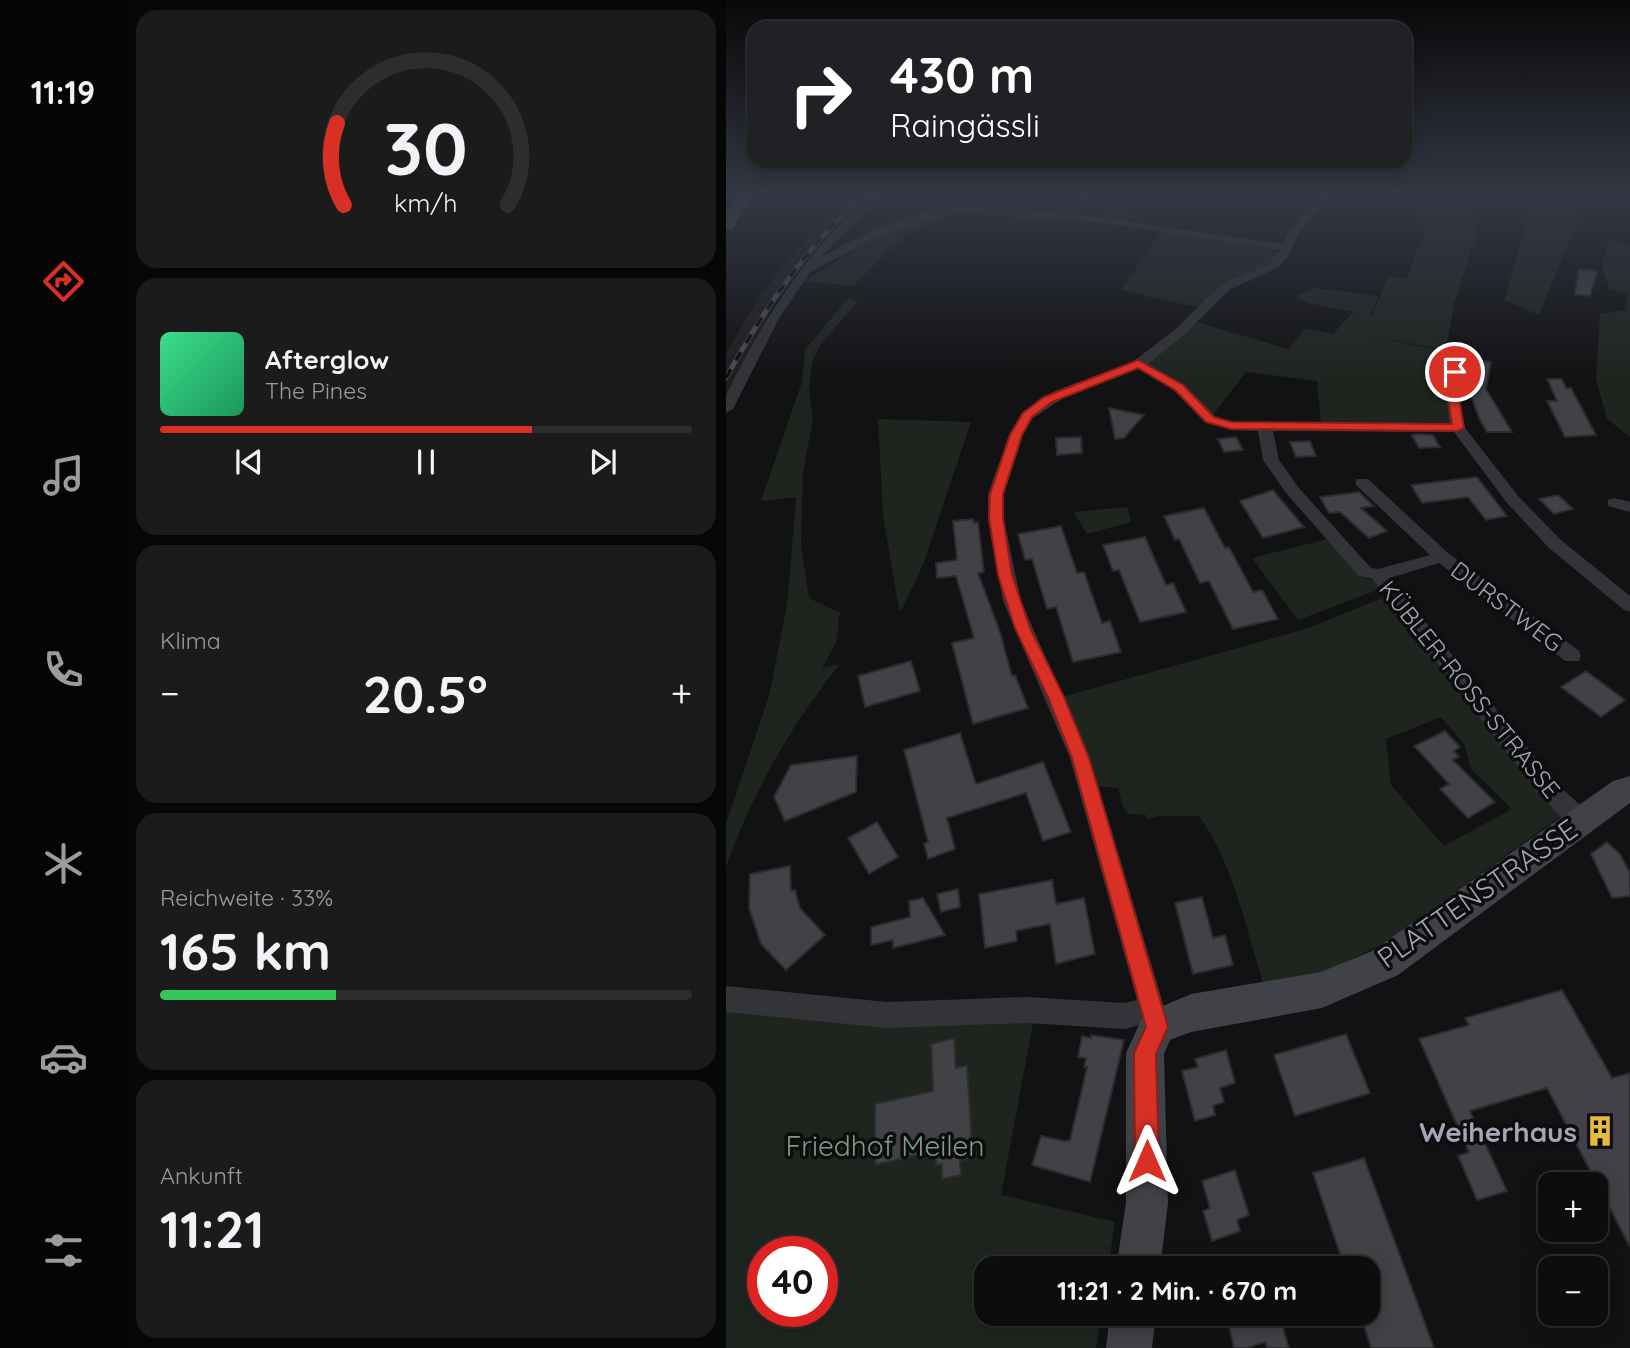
<!DOCTYPE html>
<html lang="de">
<head>
<meta charset="utf-8">
<style>
	:root { --surface:#0e0d0e; --page:#1c1b1c; --text:#f1f3f6; --muted:#9b9c9e; --line:#2e2d2e; --accent:#d93025 }
	body { margin:0; font-family:Quicksand,sans-serif; background:var(--page); color:var(--text); height:100vh; display:flex; flex-direction:column; font-size:26px; white-space:nowrap }
	* { box-sizing:border-box; margin:0 }
	p { font-size:23px; color:var(--muted) }
	.icon { flex:none; width:38px; height:38px; fill:none; stroke:currentColor; stroke-width:2; stroke-linecap:round; stroke-linejoin:round }
	.map { position:relative; flex:1; overflow:hidden }
	.sheet { display:flex; flex-direction:column; gap:10px; padding:10px; background:#080708; width:600px }
	.sheet>* { flex:none }
	.banner { position:absolute; left:21px; top:21px; width:665px; height:147px; border-radius:21px; box-shadow:0 4px 18px #0003,0 0 0 2px var(--line); background:#202124; color:#fff; overflow:hidden }
	.tools { position:absolute; left:812px; top:1172px; display:grid; gap:14px }
	.tools a { display:grid; place-items:center; width:70px; height:70px; border-radius:14px; background:var(--surface); box-shadow:0 4px 18px #0003,0 0 0 2px var(--line); font-size:35px }
	.speed { position:absolute; left:21px; top:1236px; display:flex; gap:14px; font-size:35px; font-weight:700; text-align:center }
	.speed>* { display:grid; place-content:center; width:91px; height:91px; border-radius:50%; background:var(--surface); box-shadow:0 4px 18px #0003,0 0 0 2px var(--line); line-height:1 }
	.speed .limit { border:10px solid #d22; background:#fff; color:#111 }
	.pin { position:absolute; display:grid; place-items:center; width:60px; height:60px; color:#fff; margin:-30px; border:4px solid #fff; border-radius:50%; box-shadow:0 2px 7px #0007 }
	.me { position:absolute; width:77px; margin:-38px; rotate:0deg; stroke-linejoin:round; filter:drop-shadow(0 0 5px #0008) }
	.turn { display:flex; align-items:center; gap:24px; height:147px; padding:0 28px; font-size:32px }
	.turn .icon { width:91px; height:91px; stroke-width:2.5 }
	.turn b { display:block; font-size:49px; line-height:60px }
	.big { font-size:52px; font-weight:700; line-height:1.1 }
	.sheet .widget { flex:1; display:flex; flex-direction:column; justify-content:center; gap:10px; min-width:0; padding:0 24px; border-radius:21px; background:var(--page) }
	.sheet .dial { align-items:center; gap:0 }
	.dial svg { height:182px; overflow:visible; fill:none; stroke:var(--line); stroke-width:7; stroke-linecap:round; text-anchor:middle }
	.dial text { fill:var(--text); stroke:none }
	.song { display:flex; align-items:center; gap:21px }
	.cover { width:84px; height:84px; border-radius:10px; background:linear-gradient(135deg,hsl(150 70% 55%),hsl(150 70% 35%)) }
	.played { height:7px; border-radius:4px; background:linear-gradient(90deg,var(--accent) 70%,var(--line) 70%) }
	.keys { display:flex; justify-content:space-around; direction:ltr }
	.heat { display:flex; justify-content:space-between; align-items:center; font-size:38px; direction:ltr }
	.charge { height:10px; border-radius:5px; background:linear-gradient(90deg,#34c759 33%,var(--line) 0) }
	.trip { position:absolute; left:248px; top:1256px; width:406px; height:70px; border-radius:21px; background:var(--surface); box-shadow:0 4px 18px #0003,0 0 0 2px var(--line); font-weight:700; line-height:70px; text-align:center }
	main { display:flex; flex:1; min-height:0 }
	.dock { display:flex; flex-direction:column; width:126px; justify-content:space-around; align-items:center; background:#060506; color:var(--muted) }
	.dock .icon { width:49px; height:49px }
	.dock .current { color:var(--accent) }
	.dock b { font-size:32px; color:var(--text) }
	.map>svg:first-child { display:block }
	.built { fill:#1e1d20 }
	.green { fill:#1e251f; fill-rule:evenodd }
	.building { fill:#414146; stroke:#2c2c2f; stroke-width:2 }
	.lines { fill:none; stroke-linecap:round; stroke-linejoin:round }
	.street { fill:#333338; fill-rule:evenodd }
	.secondary { fill:#414247; fill-rule:evenodd }
	.primary { fill:#4f5056; fill-rule:evenodd }
	.rail-casing { stroke:#4c4d52; stroke-width:5 }
	.rail { stroke:#0d0c0e; stroke-width:3.5; stroke-dasharray:10; stroke-linecap:butt }
	.route { fill:#d93025; stroke:#8d1f18; stroke-width:2 }
	.labels { text-anchor:middle; dominant-baseline:central; stroke-width:7; stroke-linejoin:round; paint-order:stroke }
	.street-label { font-size:24px; fill:#a4a7b3; stroke:#0d0c0e }
	.near-street-label { font-size:28px; fill:#a4a7b3; stroke:#0d0c0e }
	.near-poi-label { font-size:28px; font-weight:bold; fill:#a4a7b3; stroke:#0d0c0e; text-anchor:end }
	.near-park-label { font-size:28px; fill:#7b9d81; stroke:#0d0c0e }
</style>
</head>
<body>
<main>
<nav class="dock">
<b>11:19</b>
<svg class="icon current" aria-label="directions" viewBox="0 0 24 24"><path d="M12 3l9 9-9 9-9-9zM9 14v-3h6M13 9l2 2-2 2"/></svg>
<svg class="icon" aria-label="music" viewBox="0 0 24 24"><path d="M9 18V5l10-2v13"/><circle cx="6" cy="18" r="3"/><circle cx="16" cy="16" r="3"/></svg>
<svg class="icon" aria-label="phone" viewBox="0 0 24 24"><path d="M5 4h4l2 5-3 2q2 4 5 5l2-3 5 2v4C11 20 4 13 5 4z"/></svg>
<svg class="icon" aria-label="climate" viewBox="0 0 24 24"><path d="M12 3v18M4 7l16 10M4 17L20 7"/></svg>
<svg class="icon" aria-label="car" viewBox="0 0 24 24"><path d="M5 17H2v-5l4-1 3-4h7l3 4 3 1v5h-3M9 17h6M6 11h13"/><circle cx="7" cy="17" r="2"/><circle cx="17" cy="17" r="2"/></svg>
<svg class="icon" aria-label="filters" viewBox="0 0 24 24"><path d="M4 7h16M4 17h16"/><circle cx="9" cy="7" r="2"/><circle cx="15" cy="17" r="2"/></svg>
</nav>
<section class="sheet">
<div class="widget dial"><svg viewBox="0 0 100 80">
<path d="M14 69A42 42 0 1 1 86 69"/>
<path d="M14 69A42 42 0 0 1 11 33" stroke="#d93025"/>
<text x="50" y="56" font-size="32" font-weight="700">30</text>
<text x="50" y="72" font-size="11">km/h</text>
</svg></div>
<div class="widget">
<div class="song"><i class="cover"></i><div><b>Afterglow</b><p>The Pines</p></div></div>
<div class="played"></div>
<div class="keys"><svg class="icon" aria-label="previous" viewBox="0 0 24 24"><path d="M18 5L8 12l10 7zM5 5v14"/></svg><svg class="icon" aria-label="pause" viewBox="0 0 24 24"><path d="M8 5v14M16 5v14"/></svg><svg class="icon" aria-label="next" viewBox="0 0 24 24"><path d="M6 5l10 7-10 7zM19 5v14"/></svg></div>
</div>
<div class="widget"><p>Klima</p>
<div class="heat"><a>−</a><b class="big">20.5°</b><a>+</a></div>
</div>
<div class="widget"><p>Reichweite · 33%</p><b class="big">165 km</b><div class="charge"></div></div>
<div class="widget"><p>Ankunft</p><b class="big">11:21</b></div>
</section>
<div class="map">
<svg width="904" height="1348" viewBox="0 0 904 1348">
	<rect width="100%" height="100%" fill="#121113"/>
	<!-- built -->
	<path class="built" d="M 127,194 L 148,194 L 101,233 L 48,304 L 0,396 L 0,353 L 35,294 L 63,258 Z
		M 395,194 L 422,197 L 400,222 L 375,218 Z"/>
	<!-- green -->
	<path class="green" d="M 692,194 L 756,194 L 747,220 L 750,236 L 728,304 L 720,350 L 629,333 L 723,352 L 720,389 L 727,425 L 595,424 L 591,381 L 520,372 L 486,416 L 455,383 L 418,363 L 470,322 L 562,349 L 580,328 L 607,334 L 627,312 L 640,314 L 581,303 L 570,296 L 589,288 L 652,296 L 644,314 L 646,315 L 663,276 L 681,279 L 701,224 L 687,210 Z
		M 807,194 L 843,194 L 851,222 L 813,315 L 779,300 Z
		M 212,215 L 215,220 L 182,232 L 127,286 L 78,281 L 158,232 Z
		M 436,230 L 549,248 L 553,255 L 543,265 L 473,308 L 395,290 Z
		M 882,240 L 904,244 L 904,437 L 881,419 L 870,379 L 874,314 L 899,310 L 901,293 L 883,289 L 876,264 Z
		M 123,297 L 131,302 L 95,344 L 86,362 L 83,392 L 87,419 L 77,473 L 75,546 L 83,598 L 114,613 L 110,643 L 96,668 L 114,664 C 65,725 26,793 0,867 L 0,824 L 43,696 L 61,605 L 70,497 L 35,501 L 76,382 L 79,350 Z
		M 152,419 L 245,422 L 198,562 L 176,610 L 173,609 L 157,516 Z
		M 401,507 L 405,522 L 361,534 L 348,512 Z
		M 601,539 L 635,577 L 648,581 L 654,589 L 572,620 L 526,558 Z
		M 661,596 L 835,816 L 654,945 L 593,975 L 538,986 C 520,929 508,866 473,816 L 432,816 L 422,820 L 420,815 L 403,814 L 397,807 L 392,788 L 369,786 L 336,697 L 580,629 ZM 715,717 L 738,744 L 745,769 L 786,809 L 718,846 L 665,785 L 660,739 Z
		M 0,1008 L 307,1023 L 275,1195 L 389,1222 L 382,1269 L 261,1269 L 261,1314 L 375,1314 L 370,1348 L 0,1348 ZM 37,1251 L 96,1251 L 96,1311 L 37,1311 Z"/>
	<!-- building -->
	<path class="building" d="M 853,269 L 871,271 L 864,296 L 849,294 Z
		M 741,358 L 765,362 L 760,389 L 786,432 L 761,432 L 754,420 L 737,375 Z
		M 821,379 L 836,379 L 840,388 L 845,388 L 870,435 L 839,437 L 821,401 L 831,401 Z
		M 383,408 L 418,415 L 398,438 L 389,439 Z
		M 695,434 L 707,435 L 714,447 L 693,448 L 686,435 Z
		M 355,437 L 356,453 L 331,455 L 330,438 Z
		M 510,437 L 517,450 L 498,452 L 492,439 Z
		M 584,441 L 590,456 L 570,457 L 564,442 Z
		M 751,477 L 781,516 L 760,520 L 742,497 L 696,503 L 685,485 Z
		M 547,490 L 578,527 L 537,538 L 514,501 Z
		M 633,492 L 648,506 L 635,508 L 661,531 L 643,538 L 614,512 L 603,513 L 594,497 Z
		M 832,495 L 847,509 L 828,514 L 813,499 Z
		M 478,508 L 499,548 L 503,547 L 527,592 L 536,590 L 552,619 L 507,629 L 483,581 L 474,583 L 453,539 L 449,540 L 438,516 Z
		M 247,519 L 248,523 L 252,522 L 258,572 L 252,573 L 274,632 L 286,676 L 289,675 L 302,708 L 247,724 L 226,643 L 248,638 L 230,576 L 211,578 L 210,563 L 231,560 L 227,521 Z
		M 335,526 L 351,573 L 358,572 L 376,623 L 384,621 L 395,652 L 347,662 L 330,607 L 321,609 L 306,559 L 299,560 L 292,534 Z
		M 419,537 L 440,585 L 447,583 L 460,612 L 414,622 L 393,570 L 387,571 L 377,545 Z
		M 185,661 L 194,691 L 139,707 L 132,676 Z
		M 860,671 L 899,700 L 875,717 L 835,687 Z
		M 719,731 L 734,747 L 728,751 L 733,757 L 727,760 L 769,802 L 742,818 L 714,789 L 723,784 L 688,746 Z
		M 234,733 L 250,784 L 317,762 L 345,832 L 317,841 L 300,793 L 221,818 L 229,849 L 202,859 L 198,844 L 202,842 L 178,750 Z
		M 131,756 L 130,792 L 59,821 L 48,797 L 65,765 Z
		M 151,822 L 172,857 L 143,874 L 122,838 Z
		M 881,842 L 894,854 L 904,873 L 904,896 L 886,898 L 865,854 Z
		M 64,866 L 65,891 L 69,890 L 74,908 L 99,935 L 60,970 L 35,944 L 23,908 L 24,874 Z
		M 326,880 L 330,904 L 358,898 L 369,954 L 330,964 L 324,924 L 290,931 L 291,941 L 259,948 L 253,894 Z
		M 232,889 L 234,907 L 215,912 L 211,894 Z
		M 476,897 L 487,938 L 499,935 L 507,965 L 467,974 L 449,903 Z
		M 197,898 L 219,935 L 167,948 L 167,940 L 145,945 L 145,927 L 184,917 L 183,901 Z
		M 836,990 L 886,1078 L 904,1073 L 904,1247 L 821,1088 L 744,1111 L 781,1191 L 751,1200 L 732,1156 L 743,1152 L 693,1039 L 743,1025 L 739,1018 Z
		M 620,1034 L 644,1093 L 569,1116 L 548,1055 Z
		M 365,1035 L 398,1040 L 364,1182 L 306,1165 L 315,1136 L 338,1141 L 344,1140 L 361,1067 L 358,1067 L 360,1058 L 352,1057 L 356,1036 L 365,1038 Z
		M 228,1038 L 230,1068 L 241,1065 L 247,1158 L 234,1161 L 235,1175 L 216,1179 L 216,1164 L 210,1165 L 209,1151 L 149,1165 L 149,1104 L 207,1091 L 205,1044 Z
		M 500,1050 L 509,1083 L 494,1088 L 498,1102 L 487,1106 L 489,1115 L 469,1121 L 456,1071 L 472,1067 L 469,1059 Z
		M 638,1158 L 708,1348 L 645,1348 L 634,1314 L 642,1314 L 642,1269 L 619,1269 L 587,1173 Z
		M 509,1170 L 523,1215 L 511,1220 L 514,1231 L 486,1241 L 477,1211 L 484,1208 L 476,1181 Z
		M 500,1314 L 553,1314 L 563,1348 L 541,1348 L 539,1342 L 521,1348 L 508,1348 Z"/>
	<g class="lines">
		<!-- street -->
		<path class="street" d="M 147,194 L 158,194 L 95,257 C 139,234 187,208 237,207 C 271,206 306,211 340,214 L 357,194 L 367,194 L 351,214 L 557,244 L 564,230 L 595,194 L 605,194 L 573,233 L 562,257 L 551,268 L 503,290 L 460,333 L 422,364 L 458,384 L 489,416 L 506,422 L 724,424 L 719,391 L 724,352 L 736,349 L 733,391 L 739,428 L 793,497 L 835,540 L 904,596 L 904,612 L 898,610 L 823,548 L 781,503 L 728,432 L 547,431 L 553,460 L 572,487 L 645,568 L 652,569 L 704,555 L 630,485 L 630,479 L 642,479 L 722,553 L 853,651 L 855,656 L 853,661 L 839,661 L 713,563 L 664,578 L 830,783 L 863,813 L 866,820 L 863,827 C 844,833 827,807 814,795 L 646,579 L 633,576 L 560,493 L 537,460 L 532,431 L 505,430 L 479,422 L 448,390 L 412,369 L 339,397 L 307,418 L 297,435 L 278,494 L 278,520 L 295,601 L 364,758 L 444,1027 L 440,1036 L 431,1040 L 422,1036 L 417,1024 L 399,1029 L 301,1023 L 161,1028 L 0,1012 L 0,986 L 161,1002 L 301,997 L 399,1003 L 411,1000 L 344,758 L 277,601 L 262,520 L 262,494 L 283,435 L 296,412 L 329,391 L 408,361 L 452,327 L 495,284 L 543,264 L 554,250 L 373,222 L 236,213 L 192,222 L 158,233 L 84,272 L 52,320 L 7,409 L 0,413 L 0,395 C 38,318 81,250 147,194 Z
			M 888,498 L 904,502 L 904,512 L 882,506 L 882,500 Z"/>
		<!-- secondary -->
		<path class="secondary" d="M 904,776 L 904,803 L 672,975 L 596,1008 L 465,1032 L 444,1040 L 438,1054 L 442,1203 L 434,1269 L 390,1269 L 400,1203 L 400,1053 L 418,1014 L 465,994 L 595,972 L 646,951 L 887,781 Z
			M 384,1314 L 430,1314 L 426,1348 L 380,1348 Z"/>
		<!-- primary -->
		<path class="primary" d="M 14,194 L 30,194 L 6,229 L 0,230 L 0,213 Z"/>
		<defs>
			<path id="rail" d="M 0,378 C 38,309 80,247 139,194"/>
		</defs>
		<!-- rail casing -->
		<use href="#rail" class="rail-casing"/>
		<!-- rail -->
		<use href="#rail" class="rail"/>
	</g>
	<!-- sky -->
	<linearGradient id="sky" x2="0" y2="1"><stop stop-color="#0a090a"/><stop offset="0.51" stop-color="#333844"/><stop offset="1" stop-color="#333844" stop-opacity="0"/></linearGradient>
	<rect width="904" height="383" fill="url(#sky)"/>
	<!-- route -->
	<path class="route" d="M 412,360 L 457,385 L 488,417 L 506,422 L 726,424 L 721,391 L 723,372 L 729,368 L 734,372 L 732,391 L 738,428 L 732,431 L 505,429 L 480,422 L 449,390 L 412,368 L 326,402 L 306,417 L 296,435 L 277,494 L 277,518 L 286,575 L 304,628 L 338,697 L 363,758 L 442,1027 L 430,1054 L 433,1161 L 429,1169 L 421,1173 L 413,1169 L 409,1161 L 408,1053 L 420,1027 L 346,758 L 322,697 L 289,628 L 272,575 L 263,518 L 264,494 L 284,435 L 297,413 L 318,397 Z"/>
	<!-- icons -->
	<defs>
		<symbol id="building-bare" viewBox="-9 -9 18 18"><path d="M-4-6H4V6H1V3H-1V6H-4ZM-2.5-4.3h1.7v1.8h-1.7ZM.8-4.3h1.7v1.8H.8ZM-2.5-1h1.7V.8h-1.7ZM.8-1h1.7V.8H.8Z" fill="#e6bb36" stroke="#0d0c0e" stroke-width="2.5" paint-order="stroke"/></symbol>
	</defs>
	<g fill-rule="evenodd">
		<use href="#building-bare" x="852" y="1109" width="44" height="44"/>
	</g>
	<g class="labels">
		<!-- street labels -->
		<g class="street-label">
			<text transform="translate(781 606) rotate(37)">DURSTWEG</text>
			<text transform="translate(744 689) rotate(51)">KÜBLER-ROSS-STRASSE</text>
		</g>
		<!-- near-street labels -->
		<g class="near-street-label">
			<text transform="translate(751 893) rotate(-35)">PLATTENSTRASSE</text>
		</g>
		<!-- near-poi labels -->
		<g class="near-poi-label">
			<text x="851" y="1131">Weiherhaus</text>
		</g>
		<!-- near-park labels -->
		<g class="near-park-label">
			<text x="159" y="1145">Friedhof Meilen</text>
		</g>
	</g>
</svg>
<div class="tools">
<a>+</a>
<a>−</a>
</div>
<div class="speed"><div class="limit">40</div></div>
<div class="pin" style="left:729px;top:372px;background:#d93025"><svg class="icon" aria-label="arrive" viewBox="0 0 24 24"><path d="M6 21V4h12l-3 4 3 4H6"/></svg></div>
<svg class="me" style="left:421px;top:1161px" viewBox="-20 -20 40 40"><path d="M0-17L14 15 0 8-14 15z" fill="#d93025" stroke="#fff" stroke-width="4"/></svg>
<div class="trip">11:21 · 2 Min. · 670 m</div>
<div class="banner">
<div class="turn"><svg class="icon" aria-label="right" viewBox="0 0 24 24"><path d="M7 20v-9h11M14 6l5 5-5 5"/></svg><div><b>430 m</b>Raingässli</div></div>
</div>
</div>
</main>
</body>
</html>
